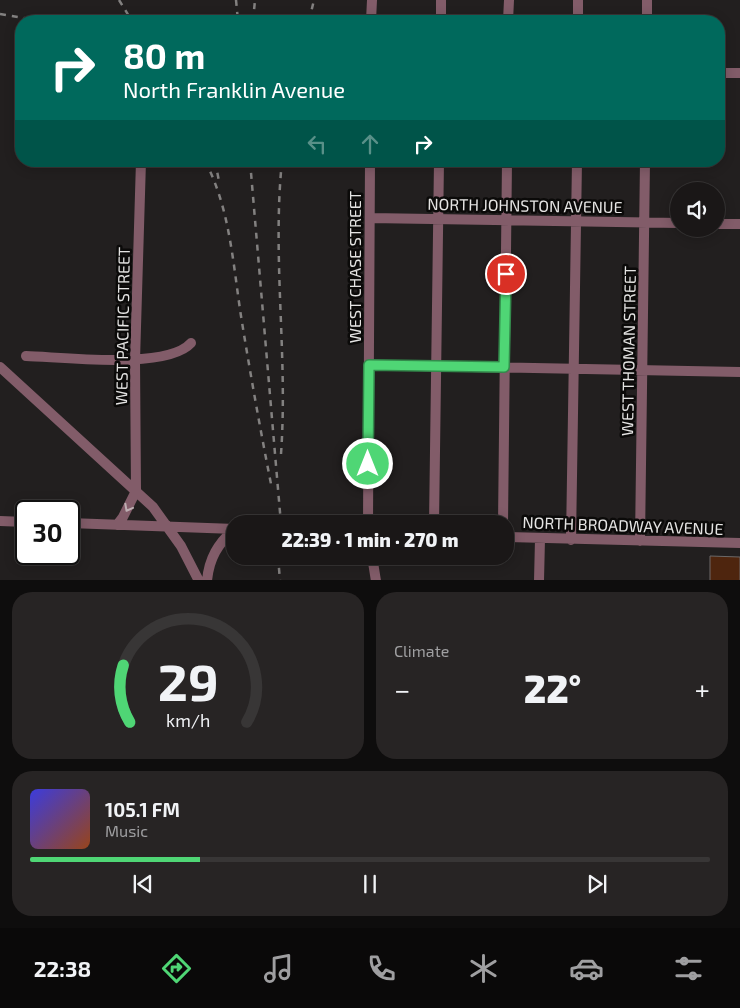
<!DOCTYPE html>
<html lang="en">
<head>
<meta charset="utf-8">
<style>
	:root { --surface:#1a1717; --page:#272424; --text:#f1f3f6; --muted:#9f9fa1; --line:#383636; --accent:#4fd675 }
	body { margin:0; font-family:"Exo 2",sans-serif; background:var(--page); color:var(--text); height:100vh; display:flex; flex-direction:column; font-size:19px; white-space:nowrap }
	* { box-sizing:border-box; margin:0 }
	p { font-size:16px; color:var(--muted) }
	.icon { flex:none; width:28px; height:28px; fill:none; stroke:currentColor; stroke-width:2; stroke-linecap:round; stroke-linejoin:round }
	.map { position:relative; height:580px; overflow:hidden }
	.details { display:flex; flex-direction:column; gap:12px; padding:12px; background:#0e0d0d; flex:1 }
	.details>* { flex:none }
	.banner { position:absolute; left:15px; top:15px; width:710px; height:152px; border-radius:20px; box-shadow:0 2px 12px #0003,0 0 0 1px var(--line); background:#00695c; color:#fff; overflow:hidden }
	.buttons { position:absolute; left:670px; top:182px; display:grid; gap:10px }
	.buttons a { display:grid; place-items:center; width:55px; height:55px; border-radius:50%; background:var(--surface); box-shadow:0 2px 12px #0003,0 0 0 1px var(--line); font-size:25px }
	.speed { position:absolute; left:15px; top:500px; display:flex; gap:10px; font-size:25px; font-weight:700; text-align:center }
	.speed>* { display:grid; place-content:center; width:65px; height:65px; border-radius:50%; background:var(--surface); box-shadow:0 2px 12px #0003,0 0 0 1px var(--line); line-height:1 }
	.speed .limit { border:2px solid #111; border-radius:8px; background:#fff; color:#111 }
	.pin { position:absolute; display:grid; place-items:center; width:42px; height:42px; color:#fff; margin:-21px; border:2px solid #fff; border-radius:50%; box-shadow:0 1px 5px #0007 }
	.me { position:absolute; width:55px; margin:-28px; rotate:0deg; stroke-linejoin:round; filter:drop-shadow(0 0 4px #0008) }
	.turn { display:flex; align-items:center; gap:18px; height:105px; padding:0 25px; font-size:22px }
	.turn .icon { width:65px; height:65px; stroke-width:2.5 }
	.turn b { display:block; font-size:35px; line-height:42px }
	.lanes { display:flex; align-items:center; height:48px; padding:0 25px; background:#0003; justify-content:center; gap:25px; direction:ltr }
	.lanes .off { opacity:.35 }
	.big { font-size:38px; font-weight:800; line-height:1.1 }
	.details .card { flex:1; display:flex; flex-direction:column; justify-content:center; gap:8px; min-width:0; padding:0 18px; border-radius:20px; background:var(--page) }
	.details .dial { align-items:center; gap:0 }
	.dial svg { height:130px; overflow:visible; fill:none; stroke:var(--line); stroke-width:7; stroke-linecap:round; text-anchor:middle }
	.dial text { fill:var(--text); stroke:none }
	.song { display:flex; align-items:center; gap:15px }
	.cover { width:60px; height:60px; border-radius:8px; background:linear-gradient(135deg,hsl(240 70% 55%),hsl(20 70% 35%)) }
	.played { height:5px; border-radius:2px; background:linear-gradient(90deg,var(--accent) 25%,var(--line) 25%) }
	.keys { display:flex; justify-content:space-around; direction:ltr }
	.heat { display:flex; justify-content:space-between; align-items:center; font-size:28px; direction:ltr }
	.details .tiles { flex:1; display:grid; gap:12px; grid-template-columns:1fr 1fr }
	.card:last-child { grid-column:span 2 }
	.trip { position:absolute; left:226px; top:515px; width:288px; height:50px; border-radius:20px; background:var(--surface); box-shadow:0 2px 12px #0003,0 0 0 1px var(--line); font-weight:800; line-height:50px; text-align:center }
	.dock { display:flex; height:80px; justify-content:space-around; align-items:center; background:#0a0909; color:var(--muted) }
	.dock .icon { width:35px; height:35px }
	.dock .on { color:var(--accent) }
	.dock b { font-size:22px; color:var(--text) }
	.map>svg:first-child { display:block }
	.building { fill:#4e250e; stroke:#6c6968 }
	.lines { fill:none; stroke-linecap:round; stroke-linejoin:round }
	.minor { stroke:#825c69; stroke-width:10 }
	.rail { stroke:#838180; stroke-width:2.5; stroke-dasharray:6 6; stroke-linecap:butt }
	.oneway { stroke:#bdaeb2 }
	.route-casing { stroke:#338b4c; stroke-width:12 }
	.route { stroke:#4fd675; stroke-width:9 }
	.labels { text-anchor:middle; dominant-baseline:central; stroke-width:5; stroke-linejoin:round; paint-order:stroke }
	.street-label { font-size:16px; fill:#e5e4e3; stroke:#0b0a09 }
</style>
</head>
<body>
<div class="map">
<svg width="740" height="581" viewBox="0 0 740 581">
	<rect width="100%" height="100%" fill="#221f1f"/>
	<!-- building -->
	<path class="building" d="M 710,556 L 740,557 L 740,581 L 710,581 Z"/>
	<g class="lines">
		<!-- minor -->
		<path class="minor" d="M 371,21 L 372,0
			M 441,21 L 441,0
			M 508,21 L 509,0
			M 578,21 L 578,0
			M 647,21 L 647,0
			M 719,73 L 740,73
			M 370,218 L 679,223
			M 716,224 L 740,224
			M 26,356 C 62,357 167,370 191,343
			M 369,365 L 740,372
			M 0,367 L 153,507 L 181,546 L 199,581
			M 0,521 L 26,522
			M 69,523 L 235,529
			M 368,524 L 370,161
			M 434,524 L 439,161
			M 503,524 L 507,161
			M 117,525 L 123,517 L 136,491 L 135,360 L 141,161
			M 505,537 L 740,543
			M 571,540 L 577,161
			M 640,541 L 645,161
			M 372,556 L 376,581
			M 207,581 C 209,558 218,544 234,529
			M 539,581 L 540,539"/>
		<!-- rail -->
		<path class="rail" d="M 119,0 L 132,21
			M 236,0 L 238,21
			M 0,14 L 41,21
			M 253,21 L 255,0
			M 309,21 L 314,0
			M 205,161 C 230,208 233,264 241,316 C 250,372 260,428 271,484
			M 215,161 L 219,181
			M 250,161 L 281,524
			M 281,454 C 288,356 272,258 282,161
			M 278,556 L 280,581"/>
	</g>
	<!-- one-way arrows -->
	<defs><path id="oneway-chevron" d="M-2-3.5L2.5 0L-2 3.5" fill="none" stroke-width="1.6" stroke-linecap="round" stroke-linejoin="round" transform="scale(1.25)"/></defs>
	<use class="oneway" href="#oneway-chevron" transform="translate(128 508) rotate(118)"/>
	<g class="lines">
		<defs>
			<path id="route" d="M 368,464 L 369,365 L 504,367 L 506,274"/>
		</defs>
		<!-- route casing -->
		<use href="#route" class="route-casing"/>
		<!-- route -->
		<use href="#route" class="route"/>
	</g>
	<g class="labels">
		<!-- street labels -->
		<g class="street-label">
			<text transform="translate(525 205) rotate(1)">NORTH JOHNSTON AVENUE</text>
			<text transform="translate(354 267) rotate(-90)">WEST CHASE STREET</text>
			<text transform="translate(122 326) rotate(-89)">WEST PACIFIC STREET</text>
			<text transform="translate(628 351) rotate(-89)">WEST THOMAN STREET</text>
			<text transform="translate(623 525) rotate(2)">NORTH BROADWAY AVENUE</text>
		</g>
	</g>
</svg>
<div class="buttons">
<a><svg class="icon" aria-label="sound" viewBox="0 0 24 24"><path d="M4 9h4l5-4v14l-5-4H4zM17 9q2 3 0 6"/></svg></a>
</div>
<div class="speed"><div class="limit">30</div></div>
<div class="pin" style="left:506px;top:274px;background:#d93025"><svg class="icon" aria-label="arrive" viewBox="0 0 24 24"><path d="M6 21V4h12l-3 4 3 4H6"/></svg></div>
<svg class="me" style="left:368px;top:464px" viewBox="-20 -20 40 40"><circle r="17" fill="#4fd675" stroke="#fff" stroke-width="3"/><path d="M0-11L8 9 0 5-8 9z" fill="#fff"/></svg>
<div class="trip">22:39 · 1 min · 270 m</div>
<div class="banner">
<div class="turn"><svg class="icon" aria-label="right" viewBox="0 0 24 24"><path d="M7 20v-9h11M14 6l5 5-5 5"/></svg><div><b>80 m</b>North Franklin Avenue</div></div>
<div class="lanes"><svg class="icon off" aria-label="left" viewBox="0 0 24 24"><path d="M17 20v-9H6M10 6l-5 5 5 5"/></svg><svg class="icon off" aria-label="ahead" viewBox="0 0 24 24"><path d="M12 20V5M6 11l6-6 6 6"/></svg><svg class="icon" aria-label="right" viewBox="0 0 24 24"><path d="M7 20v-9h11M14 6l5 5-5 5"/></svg></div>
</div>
</div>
<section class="details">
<div class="tiles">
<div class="card dial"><svg viewBox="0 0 100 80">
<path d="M14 69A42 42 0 1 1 86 69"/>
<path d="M14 69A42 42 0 0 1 10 34" stroke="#4fd675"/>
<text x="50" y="56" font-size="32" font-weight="700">29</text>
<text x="50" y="72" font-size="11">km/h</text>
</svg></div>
<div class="card"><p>Climate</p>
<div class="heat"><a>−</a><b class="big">22°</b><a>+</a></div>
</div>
<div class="card">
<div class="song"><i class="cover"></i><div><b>105.1 FM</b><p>Music</p></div></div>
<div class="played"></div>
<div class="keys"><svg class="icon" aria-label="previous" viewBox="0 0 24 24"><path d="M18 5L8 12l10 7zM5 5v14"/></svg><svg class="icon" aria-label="pause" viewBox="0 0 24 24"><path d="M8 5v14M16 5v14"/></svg><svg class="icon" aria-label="next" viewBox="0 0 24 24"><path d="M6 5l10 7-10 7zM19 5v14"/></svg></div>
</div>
</div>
</section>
<nav class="dock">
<b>22:38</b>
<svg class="icon on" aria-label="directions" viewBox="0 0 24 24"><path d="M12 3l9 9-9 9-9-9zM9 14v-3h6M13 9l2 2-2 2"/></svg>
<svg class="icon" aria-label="music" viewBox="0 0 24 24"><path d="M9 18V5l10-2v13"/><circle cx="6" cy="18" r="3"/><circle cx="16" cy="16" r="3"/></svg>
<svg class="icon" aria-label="phone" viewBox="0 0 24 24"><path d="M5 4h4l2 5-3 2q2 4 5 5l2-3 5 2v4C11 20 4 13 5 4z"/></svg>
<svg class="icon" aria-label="climate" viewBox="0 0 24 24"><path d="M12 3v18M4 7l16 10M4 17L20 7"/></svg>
<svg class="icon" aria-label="car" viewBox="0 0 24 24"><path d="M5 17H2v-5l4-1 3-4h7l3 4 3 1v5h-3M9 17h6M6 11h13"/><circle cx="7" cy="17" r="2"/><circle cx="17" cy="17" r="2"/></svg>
<svg class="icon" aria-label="filters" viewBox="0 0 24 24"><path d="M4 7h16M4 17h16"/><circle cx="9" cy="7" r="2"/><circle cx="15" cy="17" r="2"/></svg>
</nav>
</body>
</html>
